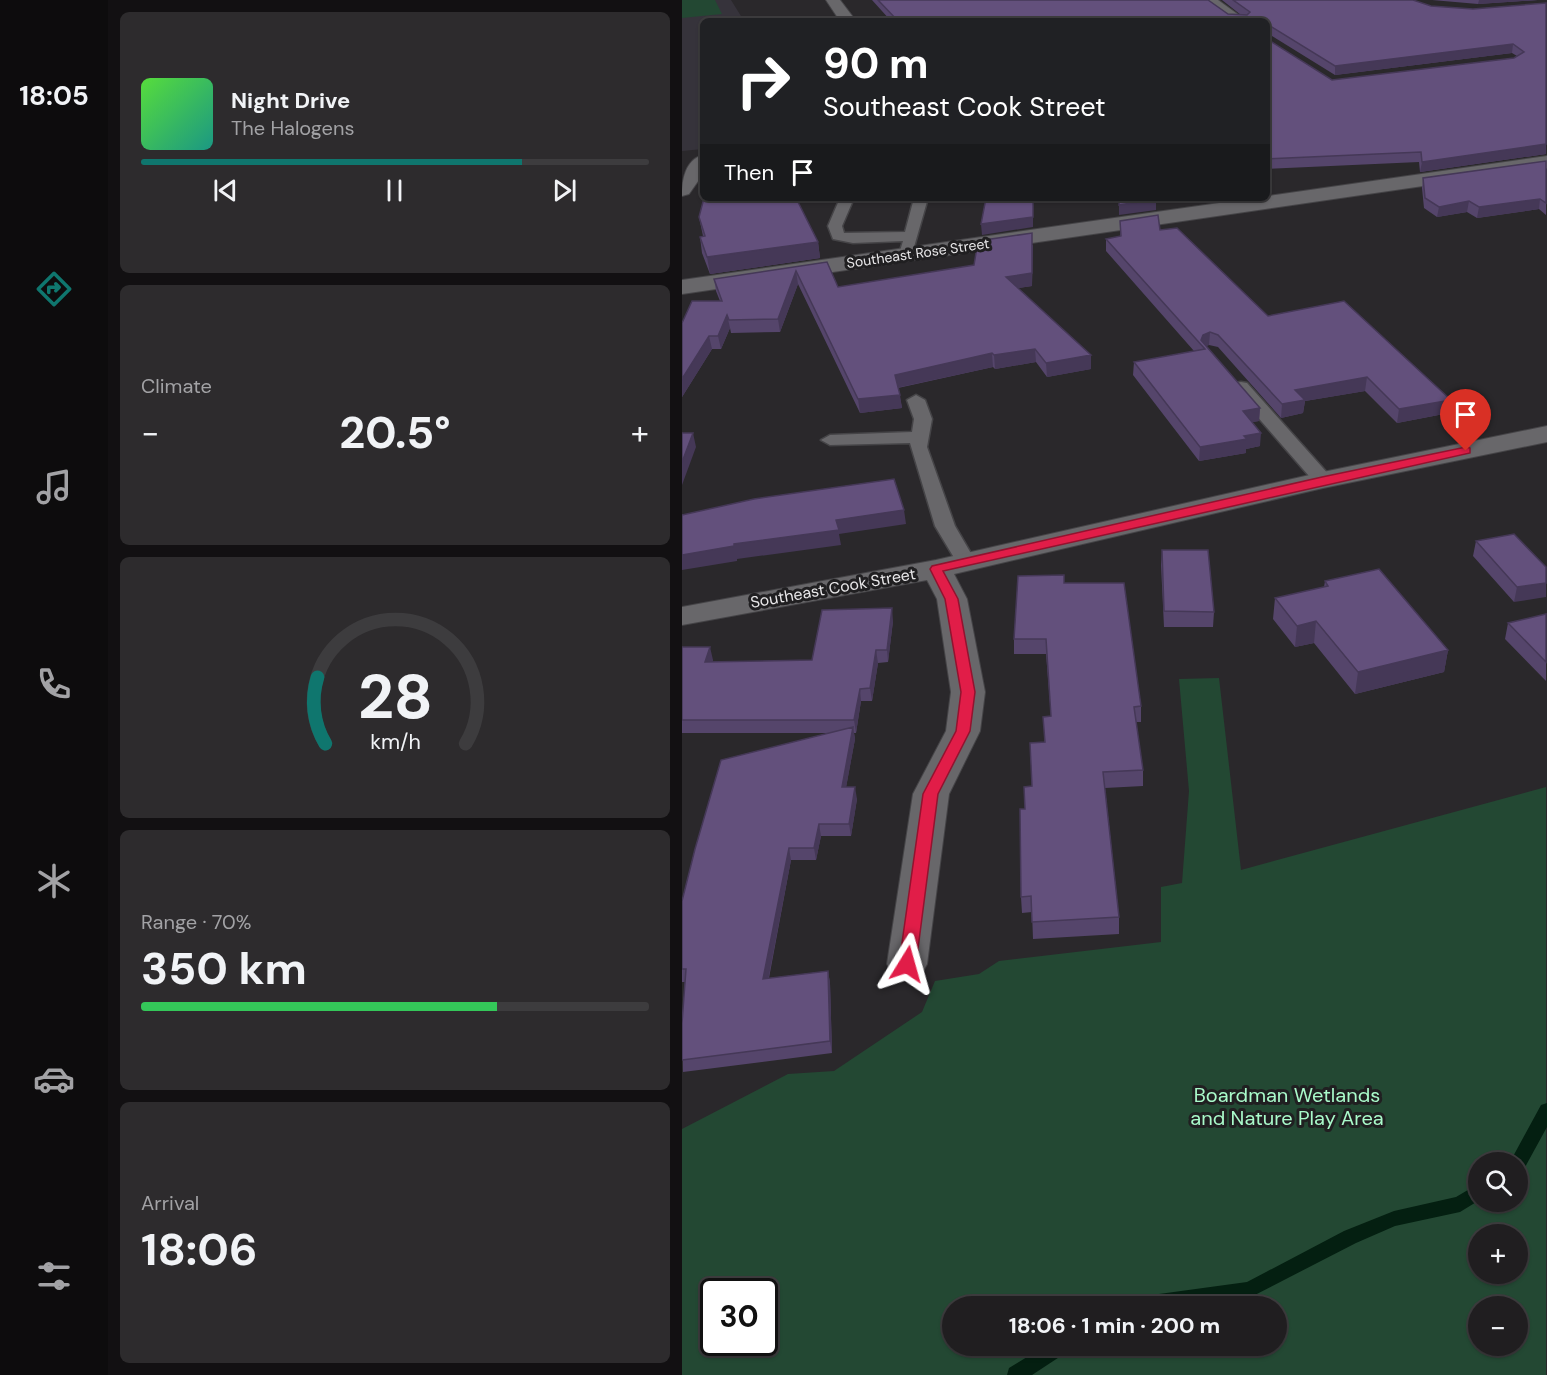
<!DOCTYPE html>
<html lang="en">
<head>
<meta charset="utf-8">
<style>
	:root { --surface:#201e20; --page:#2d2b2d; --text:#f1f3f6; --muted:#a2a2a5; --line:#3d3c3e; --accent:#0f766e }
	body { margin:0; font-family:"DM Sans",sans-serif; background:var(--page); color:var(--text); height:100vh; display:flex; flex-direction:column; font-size:22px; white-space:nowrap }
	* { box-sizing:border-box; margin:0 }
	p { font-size:20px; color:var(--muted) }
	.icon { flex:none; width:33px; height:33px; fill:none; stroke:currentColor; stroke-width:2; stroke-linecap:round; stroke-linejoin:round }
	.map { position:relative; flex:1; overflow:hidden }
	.details { display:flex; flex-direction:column; gap:12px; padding:12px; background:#121012; width:574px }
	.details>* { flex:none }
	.hud { position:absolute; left:18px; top:18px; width:570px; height:183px; border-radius:9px; box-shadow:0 2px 4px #0004,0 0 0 2px var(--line); background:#202124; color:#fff; overflow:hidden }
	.controls { position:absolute; left:786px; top:1152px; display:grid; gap:12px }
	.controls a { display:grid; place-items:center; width:60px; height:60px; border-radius:50%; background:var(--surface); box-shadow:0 2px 4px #0004,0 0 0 2px var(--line); font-size:30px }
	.speed { position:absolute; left:18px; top:1278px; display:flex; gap:12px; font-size:30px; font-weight:700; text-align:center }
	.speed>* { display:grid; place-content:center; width:78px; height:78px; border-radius:50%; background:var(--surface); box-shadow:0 2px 4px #0004,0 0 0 2px var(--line); line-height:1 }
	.speed .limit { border:3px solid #111; border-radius:9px; background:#fff; color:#111 }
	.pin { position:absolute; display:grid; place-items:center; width:51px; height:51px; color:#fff; margin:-62px -26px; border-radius:50% 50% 50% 0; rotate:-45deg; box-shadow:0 0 6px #0007 }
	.pin .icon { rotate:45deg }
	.me { position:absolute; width:66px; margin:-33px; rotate:8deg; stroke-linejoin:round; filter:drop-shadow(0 0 4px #0008) }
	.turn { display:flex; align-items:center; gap:21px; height:126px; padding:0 24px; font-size:27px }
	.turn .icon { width:78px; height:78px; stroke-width:2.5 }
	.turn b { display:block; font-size:42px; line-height:51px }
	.then { display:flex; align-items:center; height:57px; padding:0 24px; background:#0003; gap:12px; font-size:22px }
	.big { font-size:45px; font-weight:700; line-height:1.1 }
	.details .tile { flex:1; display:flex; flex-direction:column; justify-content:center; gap:9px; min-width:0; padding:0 21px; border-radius:9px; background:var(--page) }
	.details .dial { align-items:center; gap:0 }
	.dial svg { height:156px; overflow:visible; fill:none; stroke:var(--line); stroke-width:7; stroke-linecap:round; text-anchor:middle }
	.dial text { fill:var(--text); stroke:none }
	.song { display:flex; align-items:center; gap:18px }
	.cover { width:72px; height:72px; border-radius:9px; background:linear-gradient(135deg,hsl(110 70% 55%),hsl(170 70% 35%)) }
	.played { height:6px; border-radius:3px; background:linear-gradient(90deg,var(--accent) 75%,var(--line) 75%) }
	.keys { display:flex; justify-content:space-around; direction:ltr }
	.heat { display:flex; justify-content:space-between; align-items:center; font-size:33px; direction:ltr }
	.charge { height:9px; border-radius:4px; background:linear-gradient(90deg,#34c759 70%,var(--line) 0) }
	.trip { position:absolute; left:260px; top:1296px; width:345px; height:60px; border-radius:30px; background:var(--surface); box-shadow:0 2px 4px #0004,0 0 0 2px var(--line); font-weight:700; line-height:60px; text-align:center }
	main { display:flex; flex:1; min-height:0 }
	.dock { display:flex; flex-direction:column; width:108px; justify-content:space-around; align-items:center; background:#0d0c0d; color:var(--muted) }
	.dock .icon { width:42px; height:42px }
	.dock .current { color:var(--accent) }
	.dock b { font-size:27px; color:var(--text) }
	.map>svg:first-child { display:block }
	.built { fill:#36333b }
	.green { fill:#234833; fill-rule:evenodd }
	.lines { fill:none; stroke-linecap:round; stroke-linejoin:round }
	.stream { fill:#041f11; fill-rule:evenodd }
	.lane-casing { stroke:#454447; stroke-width:3 }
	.street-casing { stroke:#454447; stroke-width:2 }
	.lane { fill:#68676a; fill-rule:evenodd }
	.street { fill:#68676a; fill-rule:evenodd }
	.wall { fill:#55456b }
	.shaded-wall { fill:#453857 }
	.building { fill:#63507c; stroke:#453857; stroke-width:1.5 }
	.route { fill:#e11d48; stroke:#92132f; stroke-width:1.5 }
	.labels { text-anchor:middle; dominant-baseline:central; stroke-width:6; stroke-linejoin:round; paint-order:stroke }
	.far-street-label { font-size:14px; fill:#e8e7e9; stroke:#201f21 }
	.street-label { font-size:16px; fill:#e8e7e9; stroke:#201f21 }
	.near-park-label { font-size:20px; fill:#a9faca; stroke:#201f21 }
</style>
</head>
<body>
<main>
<nav class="dock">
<b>18:05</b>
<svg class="icon current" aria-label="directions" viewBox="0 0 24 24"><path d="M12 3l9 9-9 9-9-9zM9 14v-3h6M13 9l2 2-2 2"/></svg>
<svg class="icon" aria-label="music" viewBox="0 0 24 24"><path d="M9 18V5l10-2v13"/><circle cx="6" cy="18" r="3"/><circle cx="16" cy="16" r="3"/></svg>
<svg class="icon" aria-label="phone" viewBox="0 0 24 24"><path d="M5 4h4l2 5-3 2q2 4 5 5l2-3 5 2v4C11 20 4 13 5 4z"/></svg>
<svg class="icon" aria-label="climate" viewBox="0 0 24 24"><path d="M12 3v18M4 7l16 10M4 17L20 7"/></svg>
<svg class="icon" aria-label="car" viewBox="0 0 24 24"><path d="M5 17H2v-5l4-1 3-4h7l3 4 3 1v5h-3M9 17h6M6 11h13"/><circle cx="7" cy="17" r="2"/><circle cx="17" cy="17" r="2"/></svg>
<svg class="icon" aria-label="filters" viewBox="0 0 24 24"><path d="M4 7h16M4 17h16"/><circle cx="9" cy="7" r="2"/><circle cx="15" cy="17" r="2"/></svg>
</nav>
<section class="details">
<div class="tile">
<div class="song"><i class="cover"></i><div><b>Night Drive</b><p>The Halogens</p></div></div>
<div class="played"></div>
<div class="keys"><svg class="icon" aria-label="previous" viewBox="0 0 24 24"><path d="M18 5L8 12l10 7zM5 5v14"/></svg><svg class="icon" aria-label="pause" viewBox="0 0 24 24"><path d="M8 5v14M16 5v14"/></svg><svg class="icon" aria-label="next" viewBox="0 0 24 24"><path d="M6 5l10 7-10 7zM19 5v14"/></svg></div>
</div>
<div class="tile"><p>Climate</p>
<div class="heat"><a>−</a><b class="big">20.5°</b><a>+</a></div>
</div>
<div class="tile dial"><svg viewBox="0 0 100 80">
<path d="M14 69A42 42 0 1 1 86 69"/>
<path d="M14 69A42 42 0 0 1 10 35" stroke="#0f766e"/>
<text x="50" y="56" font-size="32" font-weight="700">28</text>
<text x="50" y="72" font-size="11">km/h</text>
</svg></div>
<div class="tile"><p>Range · 70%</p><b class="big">350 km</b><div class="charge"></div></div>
<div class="tile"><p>Arrival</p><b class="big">18:06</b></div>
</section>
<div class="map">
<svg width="865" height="1375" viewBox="0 0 865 1375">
	<rect width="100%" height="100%" fill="#2a282b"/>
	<!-- built -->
	<path class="built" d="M 0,0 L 49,0 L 62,21 L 21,21 L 21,149 L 0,151 Z"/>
	<!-- green -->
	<path class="green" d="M 0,0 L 33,0 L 40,14 L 0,18 Z
		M 537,678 L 559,870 L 864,787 L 864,1375 L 0,1375 L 0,1129 L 106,1074 L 152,1071 L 240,1012 L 253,981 L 297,974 L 317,961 L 479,942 L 479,887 L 500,883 L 507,791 L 497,679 ZM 796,1162 L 836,1162 L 836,1202 L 796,1202 ZM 796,1234 L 836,1234 L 836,1274 L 796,1274 ZM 32,1292 L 82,1292 L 82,1342 L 32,1342 ZM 270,1306 L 594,1306 L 594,1346 L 270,1346 ZM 796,1306 L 836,1306 L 836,1346 L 796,1346 Z"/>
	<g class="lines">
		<!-- stream -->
		<path class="stream" d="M 865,1103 L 865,1127 L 842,1169 L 836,1171 L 836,1162 L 828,1162 L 859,1105 Z
			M 796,1184 L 796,1201 L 778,1212 L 713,1226 L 674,1243 L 567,1298 L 511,1306 L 446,1306 L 449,1300 L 455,1297 L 565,1282 L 662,1231 L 712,1211 L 774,1197 Z
			M 363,1346 L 387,1346 L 385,1352 L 350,1375 L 325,1375 L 327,1368 Z"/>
		<defs>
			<path id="lane" d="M 158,198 L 172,198 L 160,226 L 162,233 L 223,232 L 232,198 L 246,198 L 230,254 L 220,254 L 218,251 L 221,241 L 171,243 L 151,239 L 146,226 Z
				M 559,382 L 565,383 L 648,476 L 650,480 L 648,484 L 634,484 L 553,391 L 551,387 L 553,383 Z
				M 234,395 L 243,400 L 250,419 L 245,447 L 273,526 L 294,562 L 291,566 L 277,566 L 253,526 L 228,443 L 148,445 L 139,440 L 148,435 L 230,432 L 232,419 L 225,400 Z"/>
			<path id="street" d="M 144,0 L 158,0 L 174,21 L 158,21 Z
				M 519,0 L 536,0 L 565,21 L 547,21 Z
				M 21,155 L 21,174 L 7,194 L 0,196 C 0,180 3,160 21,155 Z
				M 865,156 L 865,168 L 0,294 L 0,280 Z
				M 865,426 L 865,442 L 641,488 L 272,574 L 285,599 L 303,692 L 298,731 L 267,794 L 245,964 L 239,975 L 225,980 L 211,975 L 205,964 L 231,794 L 264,731 L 269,692 L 255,599 L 245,580 L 0,625 L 0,607 L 254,560 L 641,472 Z"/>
		</defs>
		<!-- lane casing -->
		<use href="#lane" class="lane-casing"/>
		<!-- street casing -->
		<use href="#street" class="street-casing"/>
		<!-- lane -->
		<use href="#lane" class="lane"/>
		<!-- street -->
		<use href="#street" class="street"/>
	</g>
	<!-- wall -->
	<path class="wall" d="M 190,0 L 526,0 L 546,14 L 559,15 L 540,0 L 731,0 L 749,6 L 791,9 L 864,3 L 864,154 L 738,172 L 737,162 L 585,169 L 585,39 L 650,80 L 832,58 L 835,56 L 830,53 L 653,75 L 585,33 L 585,21 L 209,21 Z
		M 750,0 L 856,0 L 796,4 Z
		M 864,161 L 864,215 L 857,209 L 795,218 L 785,212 L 755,217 L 742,208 L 740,188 L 741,178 Z
		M 17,217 L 136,242 L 138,258 L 28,274 L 20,253 L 18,237 L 21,236 Z
		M 438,221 L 478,230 L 586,316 L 767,413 L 715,423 L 683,391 L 623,401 L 621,413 L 599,418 L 536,347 L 527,345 L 524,346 L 578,408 L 577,421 L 570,422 L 578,446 L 564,449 L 564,453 L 517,461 L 451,375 L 452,362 L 512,351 L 424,251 L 424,239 L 438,237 Z
		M 351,245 L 350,286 L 336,288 L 409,369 L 365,377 L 354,362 L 313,369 L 311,367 L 216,388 L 220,408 L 178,413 L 116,284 L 98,332 L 49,333 L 48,328 L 39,349 L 30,349 L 0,397 L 0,323 L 38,301 L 34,291 L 32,279 L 145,262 L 156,287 L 292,265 Z
		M 794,541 L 864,567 L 832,602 L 791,556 Z
		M 480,550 L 532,612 L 531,627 L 482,627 L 479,565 Z
		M 643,581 L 766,650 L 762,672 L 673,694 L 632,643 L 613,647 L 591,619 L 593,598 L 642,587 Z
		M 382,583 L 459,706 L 459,722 L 454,722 L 461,770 L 461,786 L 423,788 L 437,917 L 437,934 L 351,939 L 350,912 L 340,913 L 339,897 L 343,809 L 362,742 L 369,716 L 364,654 L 332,654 L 332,639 Z
		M 864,614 L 864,681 L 823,639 L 826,623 Z
		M 211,621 L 206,662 L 196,663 L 190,701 L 179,701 L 174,733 L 172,733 L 173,739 L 164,787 L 175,799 L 169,836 L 139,836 L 134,860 L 109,860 L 87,978 L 146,971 L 148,983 L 150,1053 L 1,1072 L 0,1023 L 3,982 L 0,982 L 0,901 L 147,733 L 0,733 L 0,647 L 31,660 L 30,662 L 130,660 Z"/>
	<!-- shaded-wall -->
	<path class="shaded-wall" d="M 797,0 L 856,0 L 796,4 Z
		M 831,44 L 830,53 L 653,75 L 653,66 Z
		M 864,144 L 864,154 L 738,172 L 740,162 Z
		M 351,198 L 351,227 L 300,235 L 299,224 Z
		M 474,199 L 474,210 L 437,215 L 437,205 Z
		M 858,199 L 857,209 L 795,218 L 797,207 Z
		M 787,201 L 785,212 L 755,217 L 757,207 Z
		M 350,233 L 350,286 L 325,290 L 324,277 Z
		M 136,242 L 138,258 L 28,274 L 25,257 Z
		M 114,271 L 116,284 L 98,332 L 96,319 Z
		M 45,315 L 48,328 L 39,349 L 36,336 Z
		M 528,332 L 527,345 L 521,347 L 519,340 L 521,335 Z
		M 27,336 L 30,349 L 0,397 L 0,379 Z
		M 353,349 L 354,362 L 313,369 L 312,355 Z
		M 310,353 L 311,367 L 214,388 L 213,375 Z
		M 409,355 L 409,369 L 365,377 L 364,363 Z
		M 685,377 L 683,391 L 623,401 L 621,413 L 599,418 L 600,404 L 613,390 Z
		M 218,395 L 220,408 L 178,413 L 176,399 Z
		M 769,400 L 767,413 L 715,423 L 717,409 Z
		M 578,408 L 577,421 L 560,424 L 561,411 Z
		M 11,433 L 14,447 L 0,485 L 0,462 Z
		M 579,433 L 578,446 L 564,449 L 564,453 L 517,461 L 518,447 L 562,436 Z
		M 222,510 L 224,524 L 157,534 L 159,545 L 55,559 L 55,561 L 0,570 L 0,555 L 154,520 Z
		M 864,583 L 864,597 L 832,602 L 835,587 Z
		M 210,608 L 211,621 L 206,662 L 205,650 Z
		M 634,621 L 632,643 L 613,647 L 615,626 Z
		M 28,647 L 31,660 L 26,675 L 23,662 Z
		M 194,650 L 196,663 L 190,701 L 188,688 Z
		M 766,650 L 762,672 L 673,694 L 676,672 Z
		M 178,689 L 179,701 L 174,733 L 172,720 Z
		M 171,727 L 173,739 L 162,799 L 160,787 Z
		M 173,787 L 175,799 L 169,836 L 167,824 Z
		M 137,824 L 139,836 L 134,860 L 132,848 Z
		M 107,848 L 109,860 L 84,991 L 81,979 Z
		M 146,971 L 148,983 L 150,1053 L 148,1041 Z"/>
	<!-- building -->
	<path class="building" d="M 196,0 L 526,0 L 546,14 L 565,15 L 568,12 L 551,0 L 731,0 L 749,6 L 791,9 L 864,3 L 864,144 L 740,162 L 739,152 L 585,159 L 585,39 L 650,80 L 832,58 L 842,52 L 831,44 L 653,66 L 585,24 L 585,26 L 585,21 L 216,21 Z
		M 864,161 L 864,203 L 858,199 L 797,207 L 787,201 L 757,207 L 743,198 L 741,178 Z
		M 22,198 L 114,198 L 136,242 L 25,257 L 18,237 L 23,236 L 17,217 Z
		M 304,198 L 351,198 L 351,217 L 299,224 Z
		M 437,198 L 474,198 L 474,199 L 437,205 Z
		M 476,215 L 478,230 L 495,228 L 586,316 L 662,301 L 769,400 L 717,409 L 685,377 L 613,390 L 623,400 L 600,404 L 536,335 L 528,332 L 521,335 L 519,340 L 578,408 L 561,411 L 579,433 L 562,436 L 565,439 L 518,447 L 452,362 L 523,349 L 424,239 L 439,236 L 438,221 Z
		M 350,233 L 350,273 L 324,277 L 409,355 L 364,363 L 353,349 L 312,355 L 310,353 L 213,375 L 218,395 L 176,399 L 114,271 L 96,319 L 47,320 L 45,315 L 36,336 L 27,336 L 0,379 L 0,323 L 10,301 L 40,301 L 32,279 L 145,262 L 156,287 L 292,265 L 296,241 Z
		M 0,433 L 11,433 L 0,462 Z
		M 212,479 L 222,510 L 154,520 L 157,530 L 52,544 L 52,546 L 0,555 L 0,515 L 72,499 Z
		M 832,534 L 864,567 L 864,583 L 835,587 L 794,541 Z
		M 480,550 L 526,550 L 532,612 L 482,611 Z
		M 697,569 L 766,650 L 676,672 L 634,621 L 615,626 L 593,598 L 646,586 L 643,581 Z
		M 382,575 L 382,583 L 442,583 L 459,706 L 452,707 L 461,770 L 421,772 L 437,917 L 350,922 L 349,896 L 339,897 L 338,809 L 343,809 L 342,787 L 350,786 L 348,743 L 363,742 L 361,717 L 369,716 L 364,639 L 332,639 L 336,576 Z
		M 210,608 L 205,650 L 194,650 L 188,688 L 178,689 L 172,720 L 0,720 L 0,647 L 28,647 L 23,662 L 130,660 L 140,610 Z
		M 864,614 L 864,662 L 826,623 Z
		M 171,727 L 160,787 L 173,787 L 167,824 L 137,824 L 132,848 L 107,848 L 81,979 L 146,971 L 148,1041 L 0,1060 L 0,1023 L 4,969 L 0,969 L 0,901 L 13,849 L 39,760 Z"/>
	<!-- route -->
	<path class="route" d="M 784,447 L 788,448 L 788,453 L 261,571 L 276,599 L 293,692 L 288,731 L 256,794 L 234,964 L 231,968 L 219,968 L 217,964 L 241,794 L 274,731 L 279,692 L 263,599 L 248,569 L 250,566 L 640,477 Z"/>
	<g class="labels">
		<!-- far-street labels -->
		<g class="far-street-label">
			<text transform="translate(236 253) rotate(-8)">Southeast Rose Street</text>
		</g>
		<!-- street labels -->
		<g class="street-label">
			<text transform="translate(151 588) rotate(-10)">Southeast Cook Street</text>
		</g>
		<!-- near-park labels -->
		<g class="near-park-label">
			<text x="605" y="1095">Boardman Wetlands<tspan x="605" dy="23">and Nature Play Area</tspan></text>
		</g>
	</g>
</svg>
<div class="controls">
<a><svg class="icon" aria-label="search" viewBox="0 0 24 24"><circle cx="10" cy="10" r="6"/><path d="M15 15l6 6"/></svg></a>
<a>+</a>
<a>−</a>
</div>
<div class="speed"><div class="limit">30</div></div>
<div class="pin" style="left:784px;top:451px;background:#d93025"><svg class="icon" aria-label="arrive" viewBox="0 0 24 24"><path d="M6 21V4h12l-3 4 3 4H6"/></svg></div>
<svg class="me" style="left:225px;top:964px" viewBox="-20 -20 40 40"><path d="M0-17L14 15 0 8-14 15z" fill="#e11d48" stroke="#fff" stroke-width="4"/></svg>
<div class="trip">18:06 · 1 min · 200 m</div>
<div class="hud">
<div class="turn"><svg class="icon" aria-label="right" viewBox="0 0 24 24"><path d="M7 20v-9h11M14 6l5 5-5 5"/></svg><div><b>90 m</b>Southeast Cook Street</div></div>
<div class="then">Then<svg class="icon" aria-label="arrive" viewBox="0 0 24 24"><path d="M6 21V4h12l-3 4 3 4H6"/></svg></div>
</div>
</div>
</main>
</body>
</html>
